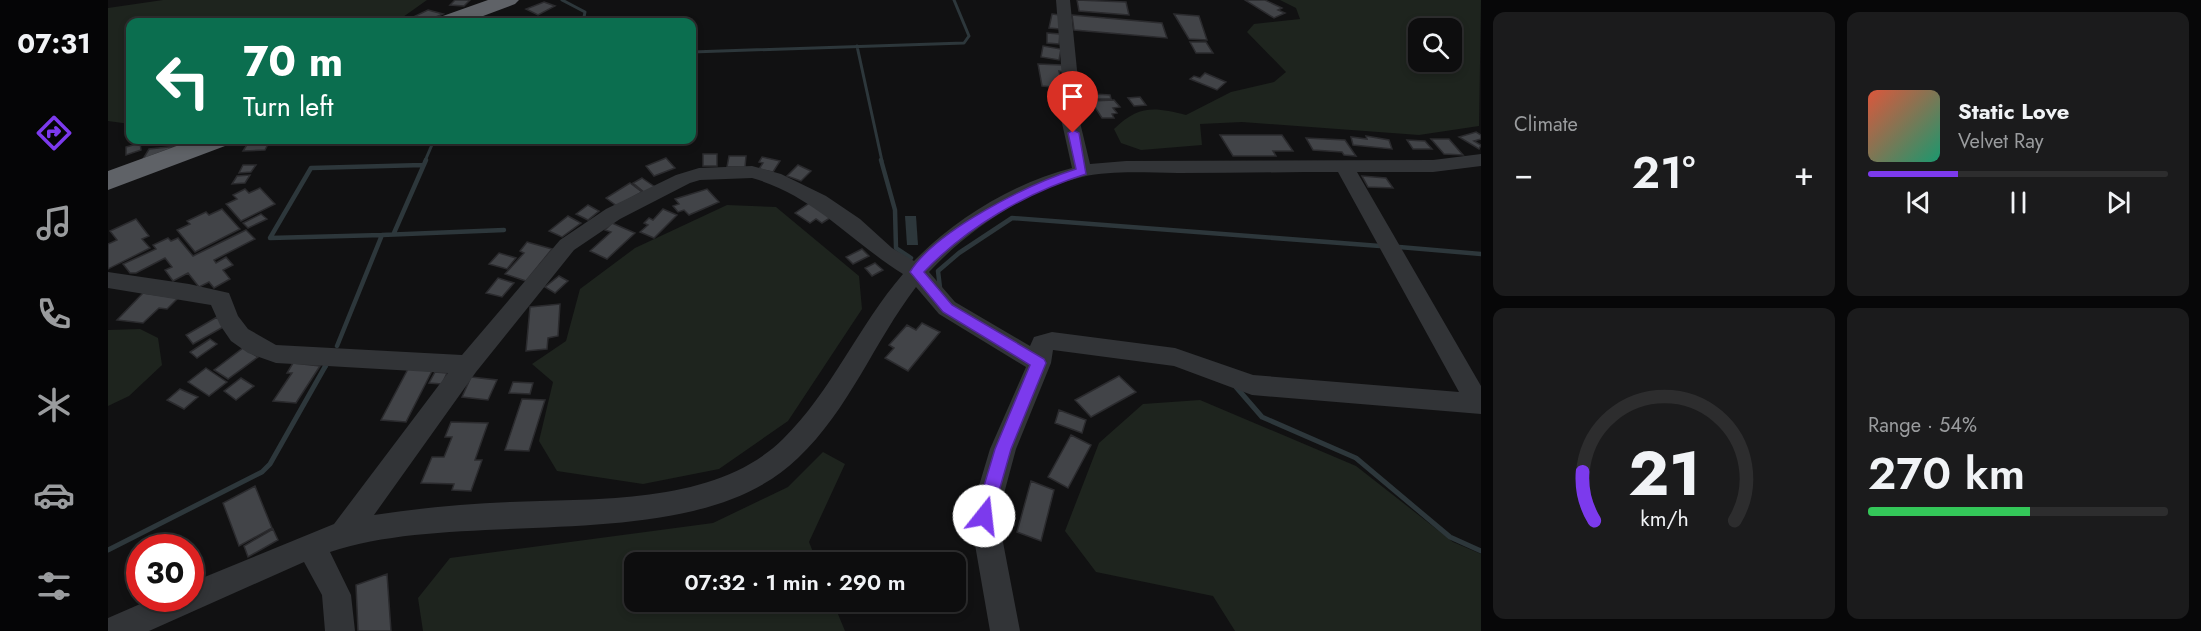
<!DOCTYPE html>
<html lang="en">
<head>
<meta charset="utf-8">
<style>
	:root { --surface:#0d0d0e; --page:#1b1b1c; --text:#f1f3f6; --muted:#9a9c9e; --line:#2d2d2e; --accent:#7c3aed }
	body { margin:0; font-family:Jost,sans-serif; background:var(--page); color:var(--text); height:100vh; display:flex; flex-direction:column; font-size:22px; white-space:nowrap }
	* { box-sizing:border-box; margin:0 }
	p { font-size:20px; color:var(--muted) }
	.icon { flex:none; width:33px; height:33px; fill:none; stroke:currentColor; stroke-width:2; stroke-linecap:round; stroke-linejoin:round }
	.map { position:relative; flex:1; overflow:hidden }
	.drawer { display:flex; flex-direction:column; gap:12px; padding:12px; background:#070708; width:720px }
	.drawer>* { flex:none }
	.top-card { position:absolute; left:18px; top:18px; width:570px; height:126px; border-radius:12px; box-shadow:0 3px 9px #0003,0 0 0 2px var(--line); background:#0b6e4f; color:#fff; overflow:hidden }
	.controls { position:absolute; left:1300px; top:18px; display:grid; gap:12px }
	.controls a { display:grid; place-items:center; width:54px; height:54px; border-radius:12px; background:var(--surface); box-shadow:0 3px 9px #0003,0 0 0 2px var(--line); font-size:30px }
	.speed { position:absolute; left:18px; top:534px; display:flex; gap:12px; font-size:30px; font-weight:700; text-align:center }
	.speed>* { display:grid; place-content:center; width:78px; height:78px; border-radius:50%; background:var(--surface); box-shadow:0 3px 9px #0003,0 0 0 2px var(--line); line-height:1 }
	.speed .limit { border:9px solid #d22; background:#fff; color:#111 }
	.pin { position:absolute; display:grid; place-items:center; width:51px; height:51px; color:#fff; margin:-62px -26px; border-radius:50% 50% 50% 0; rotate:-45deg; box-shadow:0 0 6px #0007 }
	.pin .icon { rotate:45deg }
	.me { position:absolute; width:66px; margin:-33px; rotate:16deg; stroke-linejoin:round; filter:drop-shadow(0 0 4px #0008) }
	.turn { display:flex; align-items:center; gap:21px; height:126px; padding:0 18px; font-size:27px }
	.turn .icon { width:78px; height:78px; stroke-width:2.5 }
	.turn b { display:block; font-size:42px; line-height:51px }
	.big { font-size:45px; font-weight:600; line-height:1.1 }
	.drawer .tile { flex:1; display:flex; flex-direction:column; justify-content:center; gap:9px; min-width:0; padding:0 21px; border-radius:12px; background:var(--page) }
	.drawer .dial { align-items:center; gap:0 }
	.dial svg { height:156px; overflow:visible; fill:none; stroke:var(--line); stroke-width:7; stroke-linecap:round; text-anchor:middle }
	.dial text { fill:var(--text); stroke:none }
	.song { display:flex; align-items:center; gap:18px }
	.cover { width:72px; height:72px; border-radius:9px; background:linear-gradient(135deg,hsl(10 70% 55%),hsl(160 70% 35%)) }
	.played { height:6px; border-radius:3px; background:linear-gradient(90deg,var(--accent) 30%,var(--line) 30%) }
	.keys { display:flex; justify-content:space-around; direction:ltr }
	.heat { display:flex; justify-content:space-between; align-items:center; font-size:33px; direction:ltr }
	.charge { height:9px; border-radius:4px; background:linear-gradient(90deg,#34c759 54%,var(--line) 0) }
	.drawer .tiles { flex:1; display:grid; gap:12px; grid-template-columns:repeat(2,1fr) }
	.trip { position:absolute; left:516px; top:552px; width:342px; height:60px; border-radius:12px; background:var(--surface); box-shadow:0 3px 9px #0003,0 0 0 2px var(--line); font-weight:600; line-height:60px; text-align:center }
	main { display:flex; flex:1; min-height:0 }
	.tabs { display:flex; flex-direction:column; width:108px; justify-content:space-around; align-items:center; background:#050506; color:var(--muted) }
	.tabs .icon { width:42px; height:42px }
	.tabs .selected { color:var(--accent) }
	.tabs b { font-size:27px; color:var(--text) }
	.map>svg:first-child { display:block }
	.green { fill:#1e241e; fill-rule:evenodd }
	.water { fill:#2d373b }
	.lines { fill:none; stroke-linecap:round; stroke-linejoin:round }
	.stream-far2 { stroke:#2d373b; stroke-width:3 }
	.stream-far1 { stroke:#2d373b; stroke-width:4.5 }
	.stream { stroke:#2d373b; stroke-width:5 }
	.building { fill:#424448; stroke:#2b2b2e; stroke-width:1.5 }
	.minor { fill:#323437; fill-rule:evenodd }
	.highway { fill:#5f6267; fill-rule:evenodd }
	.route { fill:#7c3aed; stroke:#51269a; stroke-width:1.5 }
</style>
</head>
<body>
<main>
<nav class="tabs">
<b>07:31</b>
<svg class="icon selected" aria-label="directions" viewBox="0 0 24 24"><path d="M12 3l9 9-9 9-9-9zM9 14v-3h6M13 9l2 2-2 2"/></svg>
<svg class="icon" aria-label="music" viewBox="0 0 24 24"><path d="M9 18V5l10-2v13"/><circle cx="6" cy="18" r="3"/><circle cx="16" cy="16" r="3"/></svg>
<svg class="icon" aria-label="phone" viewBox="0 0 24 24"><path d="M5 4h4l2 5-3 2q2 4 5 5l2-3 5 2v4C11 20 4 13 5 4z"/></svg>
<svg class="icon" aria-label="climate" viewBox="0 0 24 24"><path d="M12 3v18M4 7l16 10M4 17L20 7"/></svg>
<svg class="icon" aria-label="car" viewBox="0 0 24 24"><path d="M5 17H2v-5l4-1 3-4h7l3 4 3 1v5h-3M9 17h6M6 11h13"/><circle cx="7" cy="17" r="2"/><circle cx="17" cy="17" r="2"/></svg>
<svg class="icon" aria-label="filters" viewBox="0 0 24 24"><path d="M4 7h16M4 17h16"/><circle cx="9" cy="7" r="2"/><circle cx="15" cy="17" r="2"/></svg>
</nav>
<div class="map">
<svg width="1373" height="631" viewBox="0 0 1373 631">
	<rect width="100%" height="100%" fill="#111112"/>
	<!-- green -->
	<path class="green" d="M 55,0 L 319,0 L 288,22 L 22,22 L 22,124 L 0,121 L 0,8 Z
		M 1172,0 L 1373,0 L 1371,126 L 1311,135 L 1134,122 L 1092,124 L 1094,145 L 1033,150 L 1013,143 L 1006,129 C 1031,105 1046,107 1078,115 L 1123,92 L 1166,82 L 1178,72 L 1139,32 L 1146,24 L 1192,19 L 1188,8 ZM 1311,28 L 1344,28 L 1344,62 L 1311,62 Z
		M 619,205 L 668,207 L 751,276 L 754,309 L 680,421 L 611,469 L 535,484 L 449,471 L 431,441 L 445,382 L 424,364 L 458,341 L 472,289 L 527,248 Z
		M 32,329 L 50,338 L 54,365 L 21,396 L 0,406 L 0,330 Z
		M 1092,400 L 1248,466 L 1345,542 L 1373,554 L 1373,631 L 1127,631 L 1105,596 L 988,572 L 957,531 L 991,443 L 1035,404 Z
		M 715,452 L 737,464 L 701,542 L 709,562 L 526,562 L 526,602 L 725,602 L 737,631 L 315,631 L 310,598 L 342,558 L 605,523 L 680,487 Z"/>
	<!-- water -->
	<path class="water" d="M 797,216 L 808,216 L 810,245 L 799,245 Z"/>
	<g class="lines">
		<!-- stream-far2 -->
		<path class="stream-far2" d="M 454,0 L 477,12 L 475,22
			M 749,46 L 774,161
			M 584,52 L 856,43 L 861,36 L 846,0
			M 317,161 L 326,140"/>
		<!-- stream-far1 -->
		<path class="stream-far1" d="M 773,160 L 787,210 L 788,248 L 803,258
			M 286,233 L 318,160
			M 274,235 L 162,238 L 203,168 L 315,165
			M 1291,247 L 1373,254
			M 832,288 L 830,271 L 851,253 L 904,218 L 1272,246
			M 229,346 L 274,235 L 396,230
			M 217,367 L 220,362"/>
		<!-- stream -->
		<path class="stream" d="M 1128,387 L 1154,417 L 1248,458 L 1342,537 L 1373,551
			M 0,550 L 154,472 L 162,464 L 218,365"/>
	</g>
	<!-- building -->
	<path class="building" d="M 347,0 L 362,0 L 356,6 L 342,5 Z
		M 969,0 L 1018,2 L 1021,15 L 971,11 Z
		M 1137,0 L 1157,0 L 1174,8 L 1170,10 L 1177,13 L 1166,18 Z
		M 436,2 L 447,6 L 430,15 L 418,9 Z
		M 320,10 L 335,14 L 316,22 L 303,18 Z
		M 944,14 L 952,15 L 952,29 L 941,28 Z
		M 1066,14 L 1091,16 L 1099,40 L 1081,39 Z
		M 964,15 L 1054,23 L 1059,38 L 966,30 Z
		M 939,33 L 952,34 L 951,44 L 939,43 Z
		M 1082,42 L 1098,42 L 1105,53 L 1088,53 Z
		M 935,46 L 953,49 L 951,60 L 933,57 Z
		M 930,64 L 954,65 L 955,72 L 951,71 L 955,88 L 934,86 Z
		M 1097,73 L 1118,82 L 1109,90 L 1082,79 L 1086,76 L 1092,78 Z
		M 969,93 L 1002,95 L 1003,99 L 971,99 Z
		M 1032,97 L 1038,105 L 1026,106 L 1020,98 Z
		M 1006,100 L 1012,107 L 1005,108 L 1009,113 L 1004,114 L 1006,118 L 994,118 L 983,101 Z
		M 1368,132 L 1373,135 L 1373,139 L 1366,141 L 1373,145 L 1371,149 L 1351,137 Z
		M 1112,135 L 1174,135 L 1185,151 L 1165,151 L 1168,156 L 1125,156 Z
		M 1258,136 L 1281,140 L 1284,149 L 1245,145 L 1243,137 L 1259,139 Z
		M 1198,138 L 1237,140 L 1248,156 L 1236,155 L 1234,152 L 1205,150 Z
		M 1323,139 L 1341,139 L 1355,155 L 1336,154 Z
		M 142,140 L 162,140 L 157,150 L 135,151 Z
		M 1299,140 L 1317,141 L 1324,149 L 1305,149 Z
		M 32,143 L 33,150 L 18,155 L 18,147 Z
		M 70,146 L 35,159 L 41,149 Z
		M 595,154 L 609,154 L 609,166 L 595,166 Z
		M 621,156 L 638,156 L 637,167 L 619,167 Z
		M 654,157 L 672,161 L 665,172 L 651,169 L 655,163 L 651,162 Z
		M 558,158 L 567,168 L 546,176 L 538,166 Z
		M 135,165 L 148,165 L 143,172 L 131,173 Z
		M 690,165 L 703,171 L 693,181 L 679,176 Z
		M 142,175 L 137,183 L 124,184 L 129,176 Z
		M 1254,176 L 1278,178 L 1285,188 L 1260,187 Z
		M 534,178 L 547,187 L 537,193 L 525,183 Z
		M 522,183 L 534,192 L 509,206 L 498,198 Z
		M 152,188 L 167,204 L 133,221 L 118,204 L 129,199 L 125,195 L 137,189 L 141,193 Z
		M 599,189 L 611,202 L 581,215 L 576,210 L 570,212 L 565,206 L 571,204 L 567,199 Z
		M 703,202 L 725,216 L 714,223 L 708,219 L 702,223 L 687,213 Z
		M 480,205 L 491,211 L 480,220 L 468,214 Z
		M 114,209 L 132,229 L 87,252 L 69,230 L 82,224 L 79,221 L 98,212 L 101,215 Z
		M 555,209 L 569,215 L 546,238 L 532,232 L 540,225 L 536,223 L 541,218 L 545,220 Z
		M 153,214 L 159,219 L 140,228 L 135,223 Z
		M 460,216 L 473,223 L 454,237 L 441,231 Z
		M 28,219 L 41,236 L 34,239 L 42,248 L 0,269 L 0,244 L 9,240 L 2,231 Z
		M 504,223 L 527,233 L 499,259 L 482,251 L 503,232 L 497,230 Z
		M 138,230 L 147,239 L 106,260 L 108,263 L 118,257 L 125,265 L 115,270 L 122,279 L 106,288 L 101,282 L 91,287 L 80,273 L 65,281 L 57,270 L 64,267 L 57,258 L 28,273 L 22,273 L 15,264 L 48,249 L 45,245 L 60,238 L 63,241 L 70,238 L 85,256 Z
		M 419,242 L 444,249 L 418,281 L 397,274 L 416,253 L 412,251 Z
		M 754,249 L 761,256 L 745,264 L 738,257 Z
		M 391,253 L 408,258 L 399,269 L 381,264 Z
		M 767,263 L 775,270 L 764,276 L 757,268 Z
		M 451,276 L 460,281 L 447,293 L 437,287 Z
		M 390,278 L 406,283 L 394,297 L 378,293 Z
		M 35,293 L 70,298 L 59,309 L 51,308 L 35,323 L 9,320 Z
		M 452,304 L 450,336 L 440,338 L 439,349 L 418,351 L 422,307 Z
		M 109,317 L 117,326 L 85,344 L 78,335 Z
		M 814,323 L 832,332 L 800,371 L 777,358 L 786,348 L 781,345 L 799,325 L 808,330 Z
		M 102,339 L 109,344 L 89,358 L 82,352 Z
		M 135,348 L 150,357 L 120,379 L 106,370 Z
		M 185,363 L 212,366 L 188,403 L 165,401 L 184,373 L 179,373 Z
		M 98,368 L 119,382 L 101,396 L 80,382 Z
		M 300,369 L 324,371 L 298,422 L 273,420 Z
		M 327,372 L 339,373 L 334,384 L 321,383 Z
		M 1011,376 L 1028,392 L 983,417 L 967,400 Z
		M 363,377 L 389,380 L 380,400 L 354,397 Z
		M 133,378 L 146,386 L 128,400 L 116,391 Z
		M 405,382 L 425,383 L 422,394 L 401,393 Z
		M 72,389 L 90,397 L 76,409 L 59,400 Z
		M 414,399 L 437,400 L 421,451 L 397,450 Z
		M 951,410 L 978,420 L 974,433 L 947,423 Z
		M 343,422 L 380,423 L 367,460 L 374,460 L 363,491 L 344,490 L 346,484 L 313,483 L 324,457 L 336,457 L 344,437 L 337,437 Z
		M 963,435 L 983,445 L 960,488 L 940,477 Z
		M 923,481 L 946,490 L 933,541 L 909,532 Z
		M 147,486 L 164,528 L 131,546 L 115,503 Z
		M 165,529 L 170,540 L 140,557 L 136,546 Z
		M 279,574 L 283,631 L 250,631 L 248,585 Z"/>
	<g class="lines">
		<!-- minor -->
		<path class="minor" d="M 948,0 L 962,0 L 971,90 L 970,114 L 982,164 L 1018,161 L 1325,160 L 1373,154 L 1373,166 L 1325,172 L 1249,172 L 1373,386 L 1373,414 L 1144,395 L 1066,366 L 945,350 L 943,363 L 908,449 L 890,516 L 912,631 L 882,631 L 862,516 L 882,449 L 918,367 L 831,314 L 808,287 C 766,342 741,410 690,458 C 585,560 358,506 222,552 L 243,595 L 247,631 L 217,631 L 214,595 L 196,562 L 41,631 L 0,631 L 0,618 L 46,598 L 82,598 L 82,583 L 226,524 L 340,373 L 168,363 L 140,353 L 123,341 L 112,325 L 103,305 L 0,288 L 0,272 L 81,284 L 121,293 L 130,316 L 140,329 L 168,345 L 354,355 L 452,240 L 498,209 L 568,175 L 591,168 L 644,166 L 673,174 L 718,196 L 752,219 L 784,248 L 806,261 C 848,218 906,183 964,168 L 952,114 L 955,90 ZM 1230,172 L 1351,392 L 1145,375 L 1067,348 L 944,332 L 926,337 L 922,346 L 847,302 L 821,272 C 860,230 918,191 974,177 C 1005,170 1039,173 1070,173 C 1123,173 1177,172 1230,172 ZM 644,178 C 707,196 742,241 795,274 C 750,326 724,391 675,439 C 608,505 489,498 402,502 C 356,504 311,508 266,515 L 368,372 L 466,250 L 512,219 L 582,183 L 592,180 Z"/>
		<!-- highway -->
		<path class="highway" d="M 380,0 L 411,0 L 407,4 L 359,22 L 329,22 L 332,17 Z
			M 85,140 L 121,140 L 117,146 L 0,190 L 0,171 Z"/>
	</g>
	<!-- route -->
	<path class="route" d="M 965,130 L 971,133 L 978,174 C 918,193 860,226 816,272 L 844,305 L 936,359 L 938,363 L 903,449 L 884,516 L 882,521 L 876,523 L 870,521 L 867,516 L 887,449 L 922,365 L 835,312 L 802,272 C 828,230 921,184 968,169 L 960,133 Z"/>
</svg>
<div class="controls">
<a><svg class="icon" aria-label="search" viewBox="0 0 24 24"><circle cx="10" cy="10" r="6"/><path d="M15 15l6 6"/></svg></a>
</div>
<div class="speed"><div class="limit">30</div></div>
<div class="pin" style="left:965px;top:133px;background:#d93025"><svg class="icon" aria-label="arrive" viewBox="0 0 24 24"><path d="M6 21V4h12l-3 4 3 4H6"/></svg></div>
<svg class="me" style="left:876px;top:516px" viewBox="-20 -20 40 40"><circle r="19" fill="#fff"/><path d="M0-13L10 11 0 6-10 11z" fill="#7c3aed"/></svg>
<div class="trip">07:32 · 1 min · 290 m</div>
<div class="top-card">
<div class="turn"><svg class="icon" aria-label="left" viewBox="0 0 24 24"><path d="M17 20v-9H6M10 6l-5 5 5 5"/></svg><div><b>70 m</b>Turn left</div></div>
</div>
</div>
<section class="drawer">
<div class="tiles">
<div class="tile"><p>Climate</p>
<div class="heat"><a>−</a><b class="big">21°</b><a>+</a></div>
</div>
<div class="tile">
<div class="song"><i class="cover"></i><div><b>Static Love</b><p>Velvet Ray</p></div></div>
<div class="played"></div>
<div class="keys"><svg class="icon" aria-label="previous" viewBox="0 0 24 24"><path d="M18 5L8 12l10 7zM5 5v14"/></svg><svg class="icon" aria-label="pause" viewBox="0 0 24 24"><path d="M8 5v14M16 5v14"/></svg><svg class="icon" aria-label="next" viewBox="0 0 24 24"><path d="M6 5l10 7-10 7zM19 5v14"/></svg></div>
</div>
<div class="tile dial"><svg viewBox="0 0 100 80">
<path d="M14 69A42 42 0 1 1 86 69"/>
<path d="M14 69A42 42 0 0 1 8 44" stroke="#7c3aed"/>
<text x="50" y="56" font-size="32" font-weight="700">21</text>
<text x="50" y="72" font-size="11">km/h</text>
</svg></div>
<div class="tile"><p>Range · 54%</p><b class="big">270 km</b><div class="charge"></div></div>
</div>
</section>
</main>
</body>
</html>
